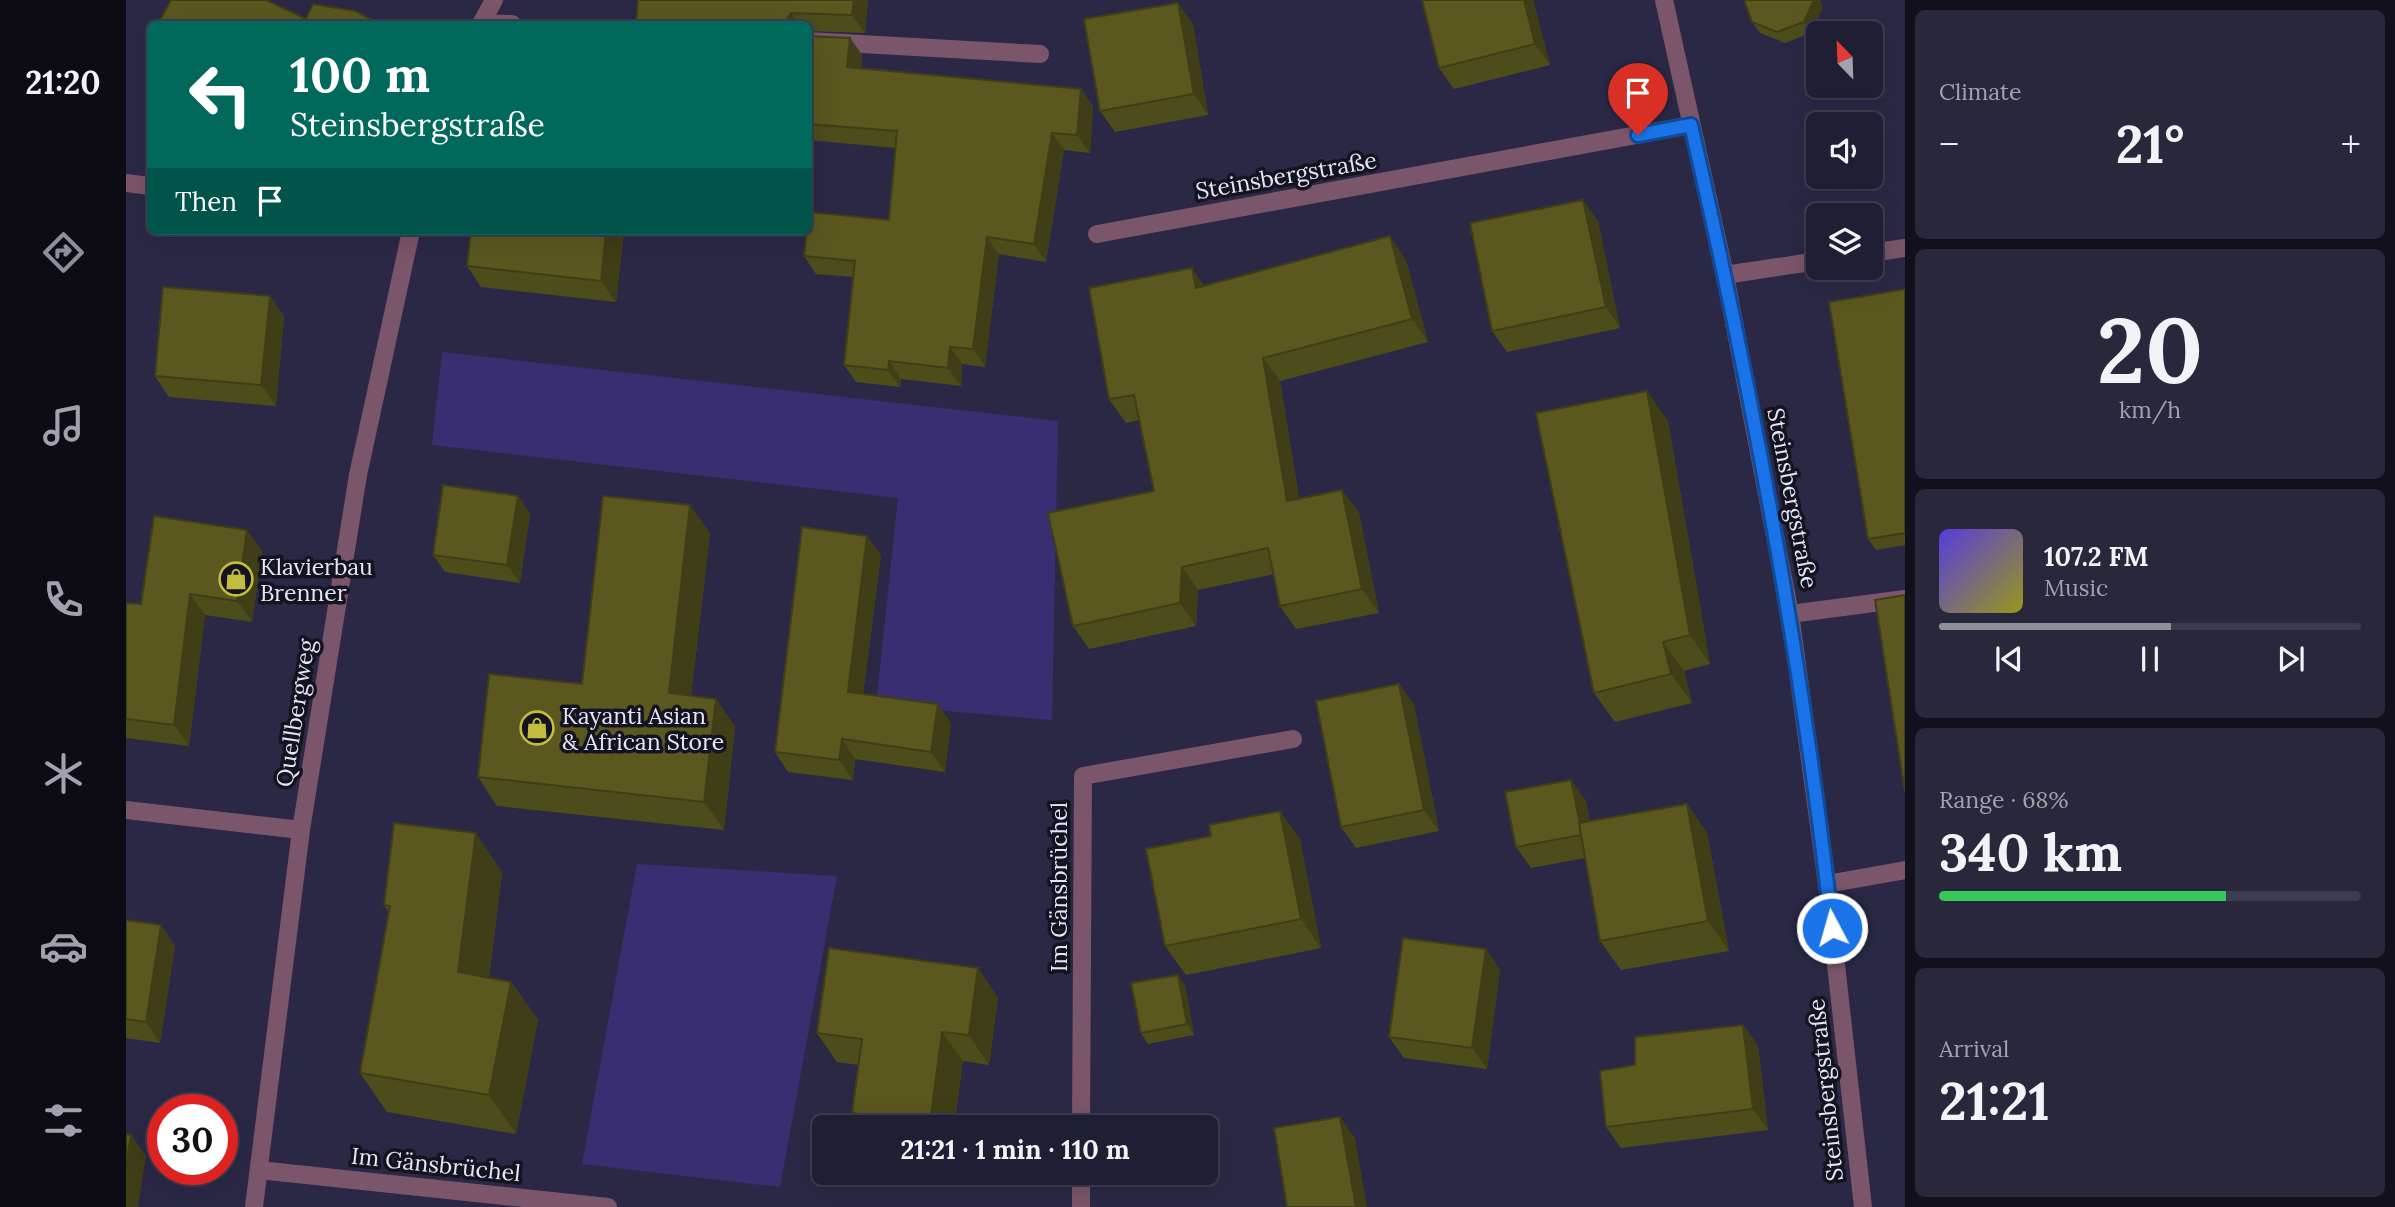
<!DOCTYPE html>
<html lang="en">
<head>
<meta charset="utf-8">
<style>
	:root { --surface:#201e34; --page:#28273c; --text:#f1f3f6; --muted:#a2a2ac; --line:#3d3c4f; --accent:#8c9099 }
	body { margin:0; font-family:Lora,serif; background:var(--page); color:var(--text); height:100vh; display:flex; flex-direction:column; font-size:26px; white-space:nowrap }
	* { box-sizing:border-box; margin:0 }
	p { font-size:23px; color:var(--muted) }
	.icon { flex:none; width:38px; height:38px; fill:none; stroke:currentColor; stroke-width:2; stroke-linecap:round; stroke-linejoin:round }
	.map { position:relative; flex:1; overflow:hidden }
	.side { display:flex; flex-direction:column; gap:10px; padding:10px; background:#12101d; width:490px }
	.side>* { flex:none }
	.guide { position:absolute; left:21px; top:21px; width:665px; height:214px; border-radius:10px; box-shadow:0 7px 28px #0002,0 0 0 2px var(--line); background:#00695c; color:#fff; overflow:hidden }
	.needle { width:46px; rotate:337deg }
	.tools { position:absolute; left:1680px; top:21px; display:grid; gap:14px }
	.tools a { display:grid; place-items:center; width:77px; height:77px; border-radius:10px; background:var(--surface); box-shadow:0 7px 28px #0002,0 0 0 2px var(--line); font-size:35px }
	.speed { position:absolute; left:21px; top:1094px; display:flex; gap:14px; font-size:35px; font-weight:700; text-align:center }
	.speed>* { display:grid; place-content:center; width:91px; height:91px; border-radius:50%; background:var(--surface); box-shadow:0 7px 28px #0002,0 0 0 2px var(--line); line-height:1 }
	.speed .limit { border:10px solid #d22; background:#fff; color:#111 }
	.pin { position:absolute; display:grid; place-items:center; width:60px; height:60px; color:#fff; margin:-72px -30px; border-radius:50% 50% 50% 0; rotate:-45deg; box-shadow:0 0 7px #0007 }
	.pin .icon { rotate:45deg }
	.me { position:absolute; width:77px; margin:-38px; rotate:354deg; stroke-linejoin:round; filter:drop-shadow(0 0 5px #0008) }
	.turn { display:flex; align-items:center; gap:24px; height:147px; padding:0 28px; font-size:32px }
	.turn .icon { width:91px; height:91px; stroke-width:2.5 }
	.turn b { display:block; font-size:49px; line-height:60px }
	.then { display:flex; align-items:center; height:66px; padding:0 28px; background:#0003; gap:14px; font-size:26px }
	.big { font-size:52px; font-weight:800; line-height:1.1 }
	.side .card { flex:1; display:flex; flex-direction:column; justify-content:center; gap:10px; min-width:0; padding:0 24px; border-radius:10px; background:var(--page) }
	.side .dial { align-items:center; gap:0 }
	.dial b { font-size:91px; line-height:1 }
	.song { display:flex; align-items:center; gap:21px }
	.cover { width:84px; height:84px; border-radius:10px; background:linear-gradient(135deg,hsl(250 70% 55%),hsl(60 70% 35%)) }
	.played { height:7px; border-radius:4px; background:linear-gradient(90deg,var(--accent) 55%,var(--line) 55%) }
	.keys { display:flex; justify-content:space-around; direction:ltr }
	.heat { display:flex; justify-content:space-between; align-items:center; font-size:38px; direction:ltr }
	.charge { height:10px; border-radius:5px; background:linear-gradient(90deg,#34c759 68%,var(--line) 0) }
	.trip { position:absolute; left:686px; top:1115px; width:406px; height:70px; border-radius:10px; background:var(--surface); box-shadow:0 7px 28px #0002,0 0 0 2px var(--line); font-weight:800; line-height:70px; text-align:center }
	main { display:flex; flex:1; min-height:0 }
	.menu { display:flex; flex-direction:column; width:126px; justify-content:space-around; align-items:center; background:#0d0c15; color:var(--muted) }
	.menu .icon { width:49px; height:49px }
	.menu .active { color:var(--accent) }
	.menu b { font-size:32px; color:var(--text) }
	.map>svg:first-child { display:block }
	.green { fill:#3a2e73 }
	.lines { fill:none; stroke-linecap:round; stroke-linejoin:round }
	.lane { stroke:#7b5569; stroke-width:18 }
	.street { stroke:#7b5569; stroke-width:18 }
	.wall { fill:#4d4c1b }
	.shaded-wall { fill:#3f3e16 }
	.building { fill:#5a581f; stroke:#3f3e16; stroke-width:2 }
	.route-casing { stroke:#114b97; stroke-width:18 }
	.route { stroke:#1a73e8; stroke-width:12 }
	.labels { text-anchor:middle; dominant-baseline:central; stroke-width:7; stroke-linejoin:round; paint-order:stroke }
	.street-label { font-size:23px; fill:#e5e4f8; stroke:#141320 }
	.poi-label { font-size:23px; fill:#e5e4f8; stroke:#141320; text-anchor:start }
</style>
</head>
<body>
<main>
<nav class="menu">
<b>21:20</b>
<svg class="icon active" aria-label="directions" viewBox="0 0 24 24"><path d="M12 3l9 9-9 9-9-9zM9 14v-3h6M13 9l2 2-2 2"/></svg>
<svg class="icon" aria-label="music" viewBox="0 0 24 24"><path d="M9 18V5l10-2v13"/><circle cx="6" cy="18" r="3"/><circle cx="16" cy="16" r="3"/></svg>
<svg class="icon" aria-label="phone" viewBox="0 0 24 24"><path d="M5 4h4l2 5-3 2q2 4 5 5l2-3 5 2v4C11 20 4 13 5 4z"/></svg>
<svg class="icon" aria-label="climate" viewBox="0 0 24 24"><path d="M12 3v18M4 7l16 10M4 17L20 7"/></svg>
<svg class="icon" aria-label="car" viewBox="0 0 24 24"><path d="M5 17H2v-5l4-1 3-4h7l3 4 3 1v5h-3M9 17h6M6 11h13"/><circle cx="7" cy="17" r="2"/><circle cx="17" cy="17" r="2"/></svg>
<svg class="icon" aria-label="filters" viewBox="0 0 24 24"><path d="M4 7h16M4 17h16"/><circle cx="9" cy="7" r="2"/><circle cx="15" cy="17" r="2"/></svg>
</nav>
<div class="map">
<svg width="1779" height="1207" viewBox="0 0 1779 1207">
	<rect width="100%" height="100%" fill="#2b2846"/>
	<!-- green -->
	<path class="green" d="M 316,352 L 932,421 L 926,720 L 750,705 L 772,498 L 306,445 Z
		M 511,864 L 711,876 L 654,1187 L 456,1164 Z"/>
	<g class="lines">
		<!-- lane -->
		<path class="lane" d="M 1745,253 L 1779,248
			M 1599,275 L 1692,261
			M 1664,614 L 1779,599
			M 1701,884 L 1779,870"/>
		<!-- street -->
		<path class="street" d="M 1538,0 L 1599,275 L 1664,614 L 1701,884 L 1737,1207
			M 355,23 L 386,24
			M 355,24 L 368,0
			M 682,41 L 914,54
			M 0,183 L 24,186
			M 971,234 L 1565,125
			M 0,810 L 175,830
			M 955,1127 L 957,776 L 1167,739
			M 133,1170 L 482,1207
			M 128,1207 L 175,830 L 232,475 L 285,231
			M 955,1207 L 955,1172"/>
	</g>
	<!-- wall -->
	<path class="wall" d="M 512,0 L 742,0 L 739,33 L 682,31 L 682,24 L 510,24 Z
		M 1407,0 L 1424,65 L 1328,89 L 1313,68 Z
		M 1697,7 L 1685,33 L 1659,43 L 1634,33 L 1626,22 Z
		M 1067,24 L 1082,115 L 989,132 L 974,111 Z
		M 682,36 L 724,38 L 736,55 L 735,68 L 967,106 L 964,153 L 938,150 L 920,262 L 873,254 L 859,367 L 836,364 L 835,386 L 775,379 L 774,387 L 730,382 L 718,365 L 728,277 L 690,274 L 678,256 L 763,220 L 769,148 L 682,140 Z
		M 1472,221 L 1494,328 L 1381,352 L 1366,331 Z
		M 498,231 L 490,302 L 355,287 L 341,266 Z
		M 1280,260 L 1302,342 L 1154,381 L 1173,498 L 1216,490 L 1233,513 L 1253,613 L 1170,629 L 1154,606 L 1148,574 L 1072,590 L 1070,626 L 963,649 L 947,626 L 1028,491 L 1013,420 L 1000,423 L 983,399 L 1078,285 Z
		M 1779,289 L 1779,545 L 1750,550 L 1742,539 Z
		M 144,296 L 158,317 L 150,406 L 43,397 L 29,376 Z
		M 1542,421 L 1584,664 L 1558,671 L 1566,703 L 1489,722 L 1468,693 Z
		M 392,496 L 404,514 L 394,583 L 319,572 L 307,555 Z
		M 584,533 L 565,696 L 590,699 L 609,727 L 598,830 L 371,806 L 352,777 L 456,684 Z
		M 136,551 L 126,622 L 79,615 L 63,746 L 0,738 L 0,603 L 15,604 Z
		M 755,555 L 737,694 L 825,723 L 819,772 L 729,759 L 727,780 L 662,772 L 649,752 Z
		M 1273,684 L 1288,705 L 1313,831 L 1230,848 L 1215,827 Z
		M 1445,780 L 1460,801 L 1464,821 L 1561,804 L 1581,833 L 1603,951 L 1495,970 L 1474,941 L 1459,858 L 1405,868 L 1390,847 Z
		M 1154,811 L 1174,840 L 1195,948 L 1060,975 L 1039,946 L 1085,836 Z
		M 376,872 L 363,978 L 385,982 L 412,1020 L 390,1134 L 261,1112 L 234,1073 L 263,912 L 258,905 Z
		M 0,920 L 35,925 L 49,946 L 34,1043 L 0,1038 Z
		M 852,968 L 872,998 L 863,1065 L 837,1061 L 828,1127 L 736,1127 L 726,1113 L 733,1065 L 711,1062 L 691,1033 Z
		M 1374,970 L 1361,1069 L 1278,1058 L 1263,1037 Z
		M 1059,985 L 1068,1035 L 1022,1044 L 1015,1033 Z
		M 1617,1025 L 1632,1046 L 1642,1130 L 1495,1148 L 1480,1127 L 1509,1065 Z"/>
	<!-- shaded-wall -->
	<path class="shaded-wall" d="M 728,0 L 742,0 L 739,33 L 726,15 Z
		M 1398,0 L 1407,0 L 1424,65 L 1409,44 Z
		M 1688,0 L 1694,0 L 1697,7 L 1685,33 L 1678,22 Z
		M 1052,3 L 1067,24 L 1082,115 L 1068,94 Z
		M 665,13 L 673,24 L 659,24 L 659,22 Z
		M 724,38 L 736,55 L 733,84 L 721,67 Z
		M 955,89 L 967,106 L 964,153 L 951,135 Z
		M 926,133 L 938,150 L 920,262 L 908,244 Z
		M 1457,200 L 1472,221 L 1494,328 L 1480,307 Z
		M 480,231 L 498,231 L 490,302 L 475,281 Z
		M 1264,236 L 1280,260 L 1302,342 L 1286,319 Z
		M 861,237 L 873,254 L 859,367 L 847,349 Z
		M 1066,268 L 1082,291 L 1070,288 Z
		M 144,296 L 158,317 L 150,406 L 135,385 Z
		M 824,347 L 836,364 L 835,386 L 822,368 Z
		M 1137,358 L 1154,381 L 1177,524 L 1161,501 Z
		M 763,361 L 775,379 L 774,387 L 762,370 Z
		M 1521,391 L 1542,421 L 1584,664 L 1564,635 Z
		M 1216,490 L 1233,513 L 1253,613 L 1236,589 Z
		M 392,496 L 404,514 L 394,583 L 381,565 Z
		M 564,505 L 584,533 L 562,722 L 543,693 Z
		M 121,530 L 136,551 L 126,622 L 111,601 Z
		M 741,536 L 755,555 L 735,711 L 722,692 Z
		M 1056,567 L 1072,590 L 1070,626 L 1054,603 Z
		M 64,594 L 79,615 L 63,746 L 48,725 Z
		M 1537,642 L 1558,671 L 1566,703 L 1545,674 Z
		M 1273,684 L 1288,705 L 1313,831 L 1298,810 Z
		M 590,699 L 609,727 L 598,830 L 578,802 Z
		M 812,704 L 825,723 L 819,772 L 805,752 Z
		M 716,739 L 729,759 L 727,780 L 713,760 Z
		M 1445,780 L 1460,801 L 1471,856 L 1456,835 Z
		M 1561,804 L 1581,833 L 1603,951 L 1582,921 Z
		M 1154,811 L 1174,840 L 1195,948 L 1175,919 Z
		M 350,833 L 376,872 L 359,1011 L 332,972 Z
		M 35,925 L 49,946 L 34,1043 L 20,1022 Z
		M 1360,949 L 1374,970 L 1361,1069 L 1346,1048 Z
		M 852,968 L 872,998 L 863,1065 L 843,1035 Z
		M 1052,975 L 1059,985 L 1068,1035 L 1061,1024 Z
		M 385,982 L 412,1020 L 390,1134 L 363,1095 Z
		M 1617,1025 L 1632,1046 L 1642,1130 L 1627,1109 Z
		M 816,1032 L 837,1061 L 828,1127 L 807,1127 L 804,1123 Z
		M 1214,1117 L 1229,1138 L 1241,1207 L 1230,1207 Z
		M 5,1135 L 20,1156 L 12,1207 L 0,1207 L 0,1167 Z"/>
	<!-- building -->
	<path class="building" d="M 45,0 L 140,0 L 180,19 L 187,4 L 229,11 L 255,24 L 32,24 Z
		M 512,0 L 728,0 L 726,15 L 665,13 L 659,22 L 659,24 L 510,24 Z
		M 1296,0 L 1398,0 L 1409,44 L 1313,68 Z
		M 1618,0 L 1688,0 L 1678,22 L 1651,32 L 1626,22 Z
		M 1052,3 L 1068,94 L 974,111 L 958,19 Z
		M 682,36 L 724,38 L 721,67 L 955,89 L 951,135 L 926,133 L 908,244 L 861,237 L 847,349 L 824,347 L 822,368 L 763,361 L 762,370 L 718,365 L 729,261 L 678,256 L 681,231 L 682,231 L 683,212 L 763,220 L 771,131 L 682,124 Z
		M 1457,200 L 1480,307 L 1366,331 L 1344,223 Z
		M 345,231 L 480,231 L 475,281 L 341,266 Z
		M 1264,236 L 1286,319 L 1137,358 L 1161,501 L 1216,490 L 1236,589 L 1154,606 L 1142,548 L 1056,567 L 1054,603 L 947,626 L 922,513 L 1028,491 L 1008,395 L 983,399 L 963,288 L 1066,268 L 1070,288 Z
		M 37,287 L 144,296 L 135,385 L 29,376 Z
		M 1779,289 L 1779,533 L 1742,539 L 1703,302 Z
		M 1521,391 L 1564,635 L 1537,642 L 1545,674 L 1468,693 L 1410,413 Z
		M 317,485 L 392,496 L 381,565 L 307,555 Z
		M 477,496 L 564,505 L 543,693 L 590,699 L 578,802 L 352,777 L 363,674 L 456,684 Z
		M 28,516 L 121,530 L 111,601 L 64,594 L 48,725 L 0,719 L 0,603 L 15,604 Z
		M 676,527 L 741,536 L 722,692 L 812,704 L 805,752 L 716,739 L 713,760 L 649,752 Z
		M 1779,595 L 1779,792 L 1749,600 Z
		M 1273,684 L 1298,810 L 1215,827 L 1190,701 Z
		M 1445,780 L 1454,823 L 1453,823 L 1455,835 L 1390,847 L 1379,792 Z
		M 1561,804 L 1582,921 L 1474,941 L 1453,823 Z
		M 1154,811 L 1175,919 L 1039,946 L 1020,849 L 1085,836 L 1083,825 Z
		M 268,823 L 350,833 L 332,972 L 385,982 L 363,1095 L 234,1073 L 264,906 L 258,905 Z
		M 0,920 L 35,925 L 20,1022 L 0,1019 Z
		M 1277,938 L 1360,949 L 1346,1048 L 1263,1037 Z
		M 703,948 L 852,968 L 843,1035 L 816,1032 L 804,1123 L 726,1113 L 736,1039 L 691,1033 Z
		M 1052,975 L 1061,1024 L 1015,1033 L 1005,983 Z
		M 1617,1025 L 1627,1109 L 1480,1127 L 1474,1071 L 1509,1065 L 1509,1037 Z
		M 1214,1117 L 1230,1207 L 1161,1207 L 1148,1128 Z
		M 0,1134 L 5,1135 L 0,1167 Z"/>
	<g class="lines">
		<defs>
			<path id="route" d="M 1512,135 L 1565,125 C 1626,390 1676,658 1706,928"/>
		</defs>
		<!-- route casing -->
		<use href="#route" class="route-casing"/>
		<!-- route -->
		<use href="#route" class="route"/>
	</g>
	<!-- icons -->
	<defs>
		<symbol id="shop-ring" viewBox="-11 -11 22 22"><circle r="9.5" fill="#141320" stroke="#c2bd3f" stroke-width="1.5"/><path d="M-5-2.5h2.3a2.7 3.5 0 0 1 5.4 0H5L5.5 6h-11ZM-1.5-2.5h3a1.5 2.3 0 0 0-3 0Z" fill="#c2bd3f"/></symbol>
	</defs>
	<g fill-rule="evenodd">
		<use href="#shop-ring" x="91" y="560" width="38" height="38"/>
		<use href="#shop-ring" x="392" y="709" width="38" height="38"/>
	</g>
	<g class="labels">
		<!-- street labels -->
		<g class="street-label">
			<text transform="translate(1160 175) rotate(-10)">Steinsbergstraße</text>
			<text transform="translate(1667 498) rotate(79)">Steinsbergstraße</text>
			<text transform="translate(169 713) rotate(-81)">Quellbergweg</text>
			<text transform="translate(932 887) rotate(-90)">Im Gänsbrüchel</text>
			<text transform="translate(1699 1090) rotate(-96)">Steinsbergstraße</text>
			<text transform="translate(310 1164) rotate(6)">Im Gänsbrüchel</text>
		</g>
		<!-- poi labels -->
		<g class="poi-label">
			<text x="134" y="566">Klavierbau<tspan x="134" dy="26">Brenner</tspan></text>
			<text x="436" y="715">Kayanti Asian<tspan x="436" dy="26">&amp; African Store</tspan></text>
		</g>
	</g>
</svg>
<div class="tools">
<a><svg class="needle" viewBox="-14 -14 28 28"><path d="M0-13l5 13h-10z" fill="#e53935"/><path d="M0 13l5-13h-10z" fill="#a2a2ac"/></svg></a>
<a><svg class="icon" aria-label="sound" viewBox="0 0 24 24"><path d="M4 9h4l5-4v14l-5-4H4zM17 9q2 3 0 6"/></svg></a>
<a><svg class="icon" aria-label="layers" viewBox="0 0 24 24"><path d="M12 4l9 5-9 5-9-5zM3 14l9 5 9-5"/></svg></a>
</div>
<div class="speed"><div class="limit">30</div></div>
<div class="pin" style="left:1512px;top:135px;background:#d93025"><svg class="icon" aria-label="arrive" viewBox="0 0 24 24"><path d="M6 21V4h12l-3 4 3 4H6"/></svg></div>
<svg class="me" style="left:1706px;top:928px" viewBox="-20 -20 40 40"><circle r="17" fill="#1a73e8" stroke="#fff" stroke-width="3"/><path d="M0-11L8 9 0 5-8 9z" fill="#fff"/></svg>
<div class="trip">21:21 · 1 min · 110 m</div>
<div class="guide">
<div class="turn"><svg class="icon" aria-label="left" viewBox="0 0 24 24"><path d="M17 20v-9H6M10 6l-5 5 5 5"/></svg><div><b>100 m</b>Steinsbergstraße</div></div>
<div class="then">Then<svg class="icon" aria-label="arrive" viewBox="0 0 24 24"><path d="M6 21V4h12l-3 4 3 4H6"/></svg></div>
</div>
</div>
<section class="side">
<div class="card"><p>Climate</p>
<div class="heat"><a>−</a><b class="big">21°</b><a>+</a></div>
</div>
<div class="card dial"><b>20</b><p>km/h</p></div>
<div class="card">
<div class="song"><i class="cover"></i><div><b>107.2 FM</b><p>Music</p></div></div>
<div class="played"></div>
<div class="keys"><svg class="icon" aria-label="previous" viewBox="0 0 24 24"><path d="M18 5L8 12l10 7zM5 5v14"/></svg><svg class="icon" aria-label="pause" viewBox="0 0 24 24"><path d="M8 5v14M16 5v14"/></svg><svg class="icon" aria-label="next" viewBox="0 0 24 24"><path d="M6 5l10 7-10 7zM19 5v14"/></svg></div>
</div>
<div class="card"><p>Range · 68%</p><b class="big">340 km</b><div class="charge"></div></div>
<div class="card"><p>Arrival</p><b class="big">21:21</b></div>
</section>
</main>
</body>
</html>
